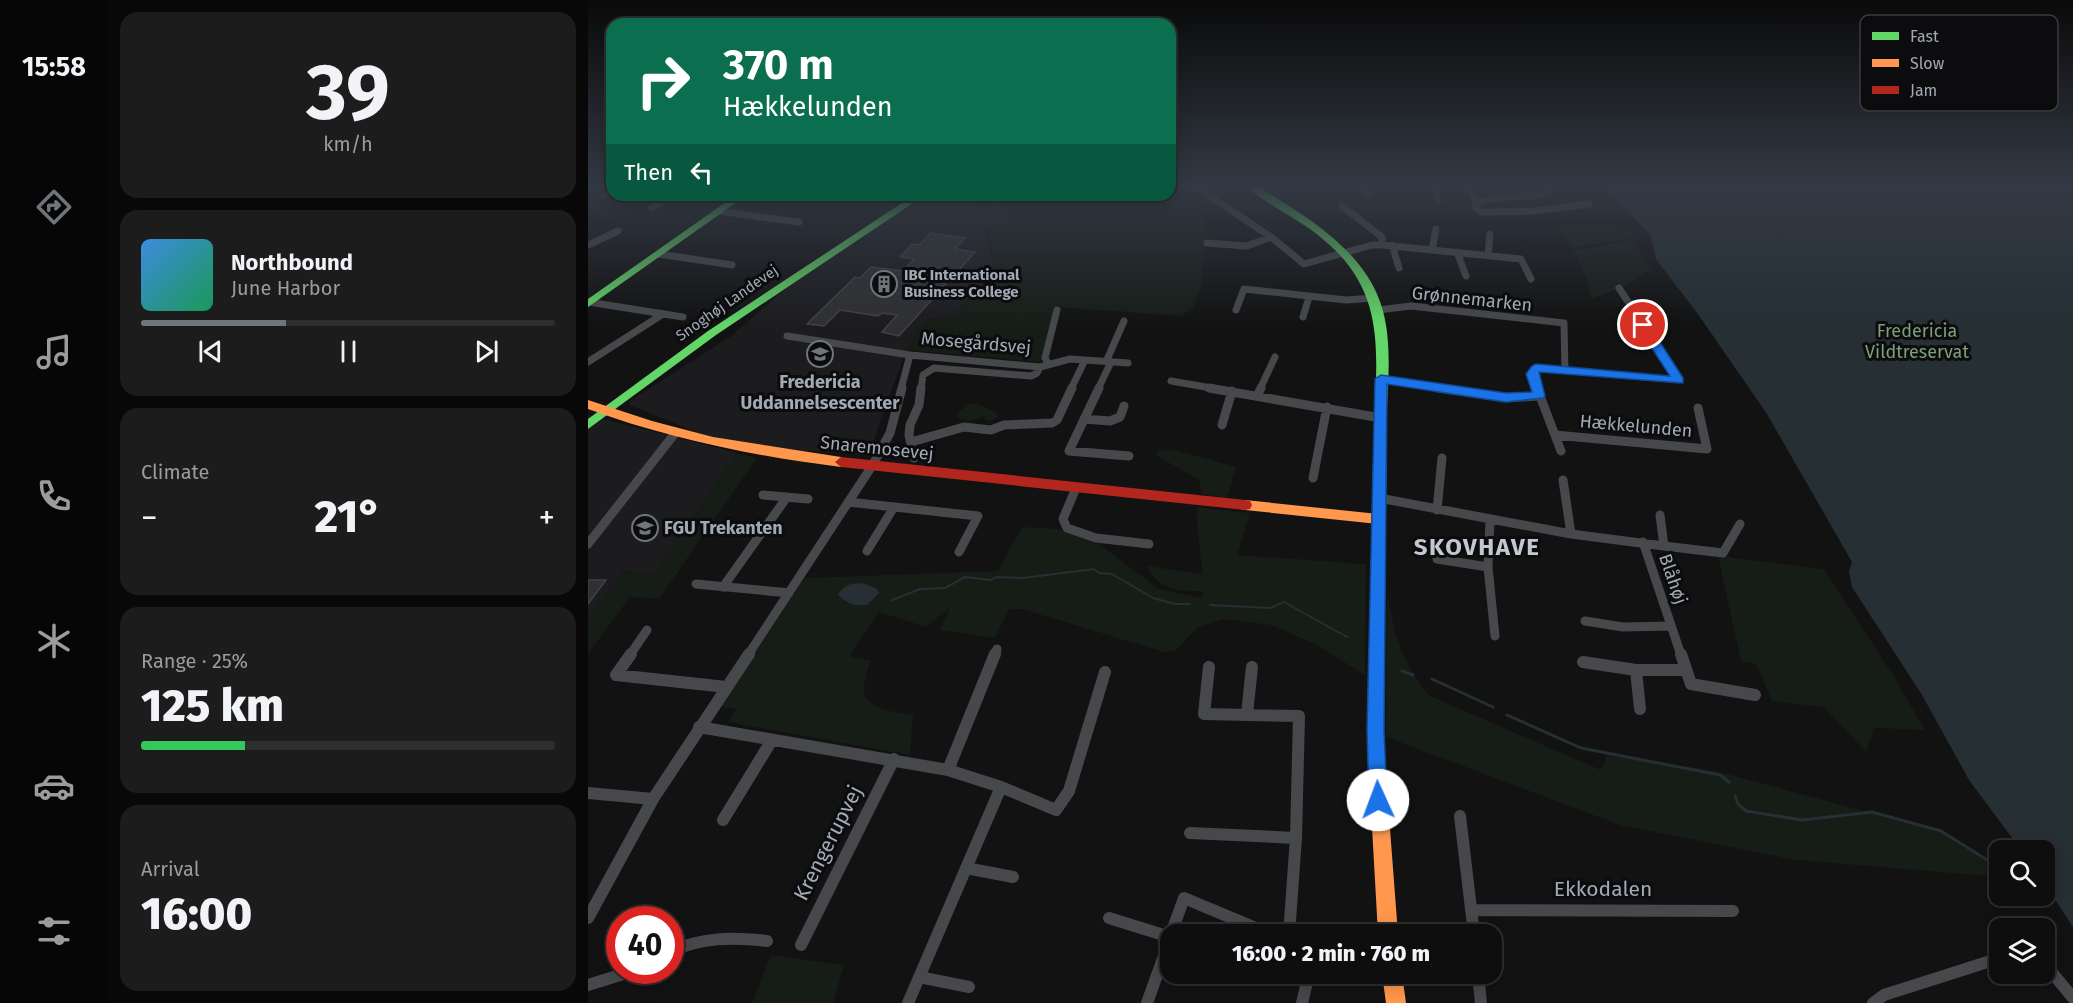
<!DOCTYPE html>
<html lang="en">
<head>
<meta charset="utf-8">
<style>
	:root { --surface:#0e0e0e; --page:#1c1c1c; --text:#f1f3f6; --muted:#9b9c9e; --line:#2e2e2e; --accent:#6f757b }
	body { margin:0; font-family:"Fira Sans",sans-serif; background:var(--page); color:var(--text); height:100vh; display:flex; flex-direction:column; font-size:22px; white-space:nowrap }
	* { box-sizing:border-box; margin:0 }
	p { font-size:20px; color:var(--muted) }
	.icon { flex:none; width:33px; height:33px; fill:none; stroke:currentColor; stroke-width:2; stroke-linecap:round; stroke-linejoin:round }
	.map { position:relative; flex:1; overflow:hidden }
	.panel { display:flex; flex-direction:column; gap:12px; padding:12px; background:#080808; width:480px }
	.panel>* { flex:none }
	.banner { position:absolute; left:18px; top:18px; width:570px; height:183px; border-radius:18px; box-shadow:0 3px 15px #0003,0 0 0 2px var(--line); background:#0b6e4f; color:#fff; overflow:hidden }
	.fabs { position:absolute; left:1401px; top:840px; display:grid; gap:12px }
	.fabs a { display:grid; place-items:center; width:66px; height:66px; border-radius:12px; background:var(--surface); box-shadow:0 3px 15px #0003,0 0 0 2px var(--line); font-size:30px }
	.speed { position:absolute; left:18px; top:906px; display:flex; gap:12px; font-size:30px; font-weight:700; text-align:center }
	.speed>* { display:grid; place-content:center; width:78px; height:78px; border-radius:50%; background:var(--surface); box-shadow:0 3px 15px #0003,0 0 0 2px var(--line); line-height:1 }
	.speed .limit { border:9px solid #d22; background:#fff; color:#111 }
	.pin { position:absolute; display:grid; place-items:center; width:51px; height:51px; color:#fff; margin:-26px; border:3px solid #fff; border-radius:50%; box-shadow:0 2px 6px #0007 }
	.me { position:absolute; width:66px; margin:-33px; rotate:358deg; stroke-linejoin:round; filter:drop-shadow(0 0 4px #0008) }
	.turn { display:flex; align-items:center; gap:21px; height:126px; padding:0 18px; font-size:27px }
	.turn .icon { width:78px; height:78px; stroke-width:2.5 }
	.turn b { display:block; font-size:42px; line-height:51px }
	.then { display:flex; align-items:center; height:57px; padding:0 18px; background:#0003; gap:12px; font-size:22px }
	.big { font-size:45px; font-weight:800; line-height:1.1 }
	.panel .tile { flex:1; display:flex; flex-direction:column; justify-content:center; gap:9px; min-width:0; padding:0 21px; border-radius:18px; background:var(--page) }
	.panel .dial { align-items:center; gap:0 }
	.dial b { font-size:78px; line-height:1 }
	.song { display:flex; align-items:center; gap:18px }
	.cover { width:72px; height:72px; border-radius:9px; background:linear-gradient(135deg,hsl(210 70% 55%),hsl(150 70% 35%)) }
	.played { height:6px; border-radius:3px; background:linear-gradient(90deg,var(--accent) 35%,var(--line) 35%) }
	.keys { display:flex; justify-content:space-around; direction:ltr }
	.heat { display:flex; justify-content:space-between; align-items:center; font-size:33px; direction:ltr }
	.charge { height:9px; border-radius:4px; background:linear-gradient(90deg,#34c759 25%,var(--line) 0) }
	.trip { position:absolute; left:572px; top:924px; width:342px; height:60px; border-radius:18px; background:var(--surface); box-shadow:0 3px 15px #0003,0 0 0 2px var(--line); font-weight:800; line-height:60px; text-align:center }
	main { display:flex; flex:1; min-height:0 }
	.menu { display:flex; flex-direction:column; width:108px; justify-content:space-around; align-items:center; background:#060606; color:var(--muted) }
	.menu .icon { width:42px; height:42px }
	.menu .on { color:var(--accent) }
	.menu b { font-size:27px; color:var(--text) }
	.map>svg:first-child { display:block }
	.built { fill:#1c1c1f }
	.green { fill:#161c16 }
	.water { fill:#252f34 }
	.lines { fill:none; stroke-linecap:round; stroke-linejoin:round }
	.stream-far1 { stroke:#252f34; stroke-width:2 }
	.stream { stroke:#252f34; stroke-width:3 }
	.building { fill:#2f3032; stroke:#404246; stroke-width:1.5 }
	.street-far2 { stroke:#46484b; stroke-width:7 }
	.street-far1 { stroke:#46484b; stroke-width:9 }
	.street { stroke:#46484b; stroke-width:12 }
	.fast { fill:#63d668; fill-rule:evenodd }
	.slow { fill:#ff974d; fill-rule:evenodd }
	.jam { fill:#b3261e; fill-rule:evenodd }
	.route { fill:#1a73e8; stroke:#114b97; stroke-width:1.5 }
	.labels { text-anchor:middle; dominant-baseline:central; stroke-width:6; stroke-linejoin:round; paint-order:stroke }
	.far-poi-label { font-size:15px; font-weight:bold; fill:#a1aab4; stroke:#0c0c0e; text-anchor:start }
	.far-street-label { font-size:15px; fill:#a1aab4; stroke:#0c0c0e }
	.street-label { font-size:18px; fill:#a1aab4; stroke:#0c0c0e }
	.park-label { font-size:18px; fill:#7aa177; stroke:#0c0c0e }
	.poi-label { font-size:18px; font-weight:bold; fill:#a1aab4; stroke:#0c0c0e }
	.near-street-label { font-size:21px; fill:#a1aab4; stroke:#0c0c0e }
	.district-label { font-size:24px; font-weight:bold; letter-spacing:1.5px; fill:#c3c8d0; stroke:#0c0c0e }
	.key { fill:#0c0c0e; stroke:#393b40; stroke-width:1.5 }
	.key-label { font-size:16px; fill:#a1aab4 }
</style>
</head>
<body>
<main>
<nav class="menu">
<b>15:58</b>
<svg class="icon on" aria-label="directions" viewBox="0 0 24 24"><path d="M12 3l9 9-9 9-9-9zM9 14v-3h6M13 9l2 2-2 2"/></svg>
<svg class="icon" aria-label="music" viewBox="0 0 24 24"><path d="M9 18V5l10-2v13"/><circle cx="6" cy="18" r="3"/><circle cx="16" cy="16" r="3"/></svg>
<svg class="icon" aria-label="phone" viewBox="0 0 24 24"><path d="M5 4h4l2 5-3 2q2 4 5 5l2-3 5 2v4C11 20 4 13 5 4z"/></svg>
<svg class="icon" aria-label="climate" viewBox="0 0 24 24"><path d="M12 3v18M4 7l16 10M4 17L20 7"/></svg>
<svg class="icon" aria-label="car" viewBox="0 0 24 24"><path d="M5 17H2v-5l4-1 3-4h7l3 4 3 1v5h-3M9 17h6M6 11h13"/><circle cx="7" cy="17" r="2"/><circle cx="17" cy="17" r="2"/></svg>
<svg class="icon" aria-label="filters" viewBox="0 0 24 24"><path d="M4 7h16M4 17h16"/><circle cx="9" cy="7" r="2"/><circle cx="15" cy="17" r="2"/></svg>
</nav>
<section class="panel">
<div class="tile dial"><b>39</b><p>km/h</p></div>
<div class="tile">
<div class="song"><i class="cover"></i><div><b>Northbound</b><p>June Harbor</p></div></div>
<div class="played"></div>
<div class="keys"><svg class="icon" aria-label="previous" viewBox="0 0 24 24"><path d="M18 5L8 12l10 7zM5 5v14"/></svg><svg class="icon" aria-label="pause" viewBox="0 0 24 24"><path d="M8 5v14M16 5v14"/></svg><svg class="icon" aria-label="next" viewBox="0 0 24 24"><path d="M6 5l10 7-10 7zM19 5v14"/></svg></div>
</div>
<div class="tile"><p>Climate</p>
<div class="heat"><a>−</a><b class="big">21°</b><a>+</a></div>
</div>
<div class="tile"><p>Range · 25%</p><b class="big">125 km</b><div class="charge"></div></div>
<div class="tile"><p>Arrival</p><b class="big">16:00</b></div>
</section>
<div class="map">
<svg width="1485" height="1003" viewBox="0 0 1485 1003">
	<rect width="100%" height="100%" fill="#121212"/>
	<!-- built -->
	<path class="built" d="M 337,195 L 371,195 L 379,198 L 391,207 L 406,202 L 415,205 L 423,223 L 396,228 L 406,265 L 367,316 L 338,320 L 318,350 L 280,456 L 168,446 L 115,435 L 42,405 L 42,401 L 143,336 L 208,280 Z
		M 0,415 L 149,453 L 67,573 L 36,571 L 0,619 Z"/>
	<!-- green -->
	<path class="green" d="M 582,186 L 602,186 L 623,200 L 609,206 L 619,223 L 614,282 L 605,308 L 593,316 L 468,307 L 453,362 L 318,350 L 338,320 L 367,316 L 407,266 L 397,228 L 424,222 L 416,205 L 406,202 L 391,206 L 380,198 L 385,195 L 582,195 Z
		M 971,225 L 1040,229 L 1046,238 L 983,248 Z
		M 1044,240 L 1063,269 L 1033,288 L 1003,299 L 998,278 L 985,251 Z
		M 383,403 C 392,403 401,409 409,414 L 410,417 L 404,421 L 397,420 L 397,416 L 384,421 L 370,419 L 369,413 Z
		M 587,450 L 648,467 L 639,498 L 614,494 L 611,480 L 569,456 L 568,451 Z
		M 149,453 L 169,458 L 71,599 L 42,597 L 0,654 L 0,619 L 36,571 L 67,573 Z
		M 609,507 L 662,513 L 649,555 L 778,564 L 777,675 L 725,643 L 683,625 L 635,619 L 609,628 L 587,651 L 576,652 L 434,609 L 421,609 L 407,638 L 352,630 L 362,608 L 338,627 L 291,612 L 261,656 L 282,661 C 280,670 276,681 276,690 C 277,711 310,712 325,715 L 322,755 L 140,722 L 148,709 L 132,707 L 216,578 L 410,571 L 434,527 L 470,529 L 511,544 L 571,589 L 614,598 L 614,591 C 591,592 569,589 559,566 L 614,574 C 613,551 608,529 609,507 Z
		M 1130,556 L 1236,569 L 1305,675 L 1337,730 L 1286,728 L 1278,752 L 1236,707 L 1184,701 L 1168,664 L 1153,661 Z
		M 799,594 C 808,638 812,661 842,696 L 1013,770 L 1019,755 L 1128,771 L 1361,834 L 1411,867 L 1411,877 L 1208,860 L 1032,825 L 798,737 Z
		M 183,955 L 256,965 L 245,1003 L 164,1003 Z"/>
	<!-- water -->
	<path class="water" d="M 1015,186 L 1485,186 L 1485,927 L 1457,884 L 1456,850 L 1433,850 L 1381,780 L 1334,695 L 1264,587 L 1261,572 L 1264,562 L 1179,414 L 1112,317 L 1068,259 L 1063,236 Z
		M 273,583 L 288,588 L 291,593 L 279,605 C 266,606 260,604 250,595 C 256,584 262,584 273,583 Z"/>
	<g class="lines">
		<!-- stream-far1 -->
		<path class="stream-far1" d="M 304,600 L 332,589 L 357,588 L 377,577 L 403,580 L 409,577 L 435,578 L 506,569 L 511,573 L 524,574 L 565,598 L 587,604 L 602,604
			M 622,605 L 682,608 L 696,602 L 759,637"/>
		<!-- stream -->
		<path class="stream" d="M 814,671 L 825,675
			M 844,679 L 905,707
			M 919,715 L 993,748 L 1132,775 L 1141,782
			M 1147,796 L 1150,804 L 1158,811 L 1214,820 L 1284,812 L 1353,831 L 1412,868"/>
	</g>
	<!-- building -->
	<path class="building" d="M 343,233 L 377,238 L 367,249 L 387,252 L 311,336 L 294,332 L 309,315 L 294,313 L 290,316 L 252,310 L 236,326 L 219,324 L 267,277 L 272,278 L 283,267 L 315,271 L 326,259 L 312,257 L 324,244 L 331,245 Z
		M 0,580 L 18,580 L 0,604 Z"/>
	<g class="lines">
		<!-- street-far2 -->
		<path class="street-far2" d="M 607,186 L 683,237 L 716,264 L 784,245 L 794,245 L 933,259 L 943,279
			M 778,186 L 780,194
			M 846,186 L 850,199
			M 881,186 L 888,203 L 887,207 L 893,212 L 945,211 L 1001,204
			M 15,196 L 24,191
			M 888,203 L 907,198 L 955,195 L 961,193 L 963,186
			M 754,206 L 794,237 L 794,245
			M 64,208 L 83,195
			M 131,211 L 211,222
			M 619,243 L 659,246 L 683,237
			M 0,245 L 30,231
			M 804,245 L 811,268
			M 844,250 L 848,229
			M 869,252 L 878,276
			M 71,254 L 144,265
			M 900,255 L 902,234
			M 0,302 L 95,317
			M 648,310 L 656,289 L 758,300 L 786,298
			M 790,310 L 823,306 L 976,323 L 977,371
			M 715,317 L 721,297
			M 199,336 L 322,355 L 313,389
			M 322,355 L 452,367 L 482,359 L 540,363
			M 0,362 L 75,314
			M 518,362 L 536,321
			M 460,363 L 457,358 L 469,310
			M 793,379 L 860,389
			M 583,381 L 629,389
			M 333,389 L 335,375 L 346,368 L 443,376 L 449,373 L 452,367
			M 483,389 L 497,360
			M 510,389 L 523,362
			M 672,389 L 687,357
			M 950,389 L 944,374 L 948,368 L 1091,380 L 1031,288"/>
		<!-- street-far1 -->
		<path class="street-far1" d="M 511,388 L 481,451 L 541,456
			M 621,388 L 793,418
			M 850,388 L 918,398 L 951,396
			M 949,388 L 973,451
			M 669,396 L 673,388
			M 496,419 L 522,421 L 532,417 L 536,406
			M 634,425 L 644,391
			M 967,435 L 1119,449 L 1110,408
			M 323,442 L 376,427 L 403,430 L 416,425 L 464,423 L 469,420 L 484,388
			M 326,458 L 321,435 L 322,425 L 331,405 L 333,388
			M 725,478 L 739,407
			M 975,480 L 983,534
			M 488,488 L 475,519 L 479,528 L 508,538 L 561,544
			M 175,495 L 220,499
			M 791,498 L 983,534 L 1076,546 L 1072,515
			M 260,502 L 390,516 L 371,552
			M 849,510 L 854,458
			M 902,520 L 900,567 L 907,636
			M 1055,542 L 1093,655
			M 0,544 L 88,432
			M 1076,546 L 1135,553 L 1152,524
			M 279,551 L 306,507
			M 849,559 L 900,567
			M 108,584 L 201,593
			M 135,587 L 199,497
			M 997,621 L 1035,627 L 1083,626
			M 42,655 L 59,630
			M 160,655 L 284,466 L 302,433 L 314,388
			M 407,655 L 409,649"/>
		<!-- street -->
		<path class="street" d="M 43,654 L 28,675 L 138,687
			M 1093,654 L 1103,684 L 1167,695
			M 995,662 L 1048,670 L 1097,670
			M 621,667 L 616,714 L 711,716 L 708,838 L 701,934
			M 1048,670 L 1052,709
			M 659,714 L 664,667
			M 111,727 L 360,770 L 413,787 L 468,810 L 481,791 L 517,672
			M 360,770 L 407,654
			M 0,793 L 65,799
			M 872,816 L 886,934
			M 135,820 L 184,740
			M 602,833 L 708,838
			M 378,868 L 425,877
			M 884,910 L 1145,911
			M 0,918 L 65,799 L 161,654
			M 521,918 L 582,937
			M 583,934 L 596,898 L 682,934
			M 213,945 L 306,759
			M 82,952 C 113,937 145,937 179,941
			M 1456,963 L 1485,998
			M 890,974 L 893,1003
			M 331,977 L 381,987
			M 0,985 L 48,970
			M 320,1003 L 413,787
			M 559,1003 L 582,939
			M 714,1003 L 721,974
			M 1285,1003 L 1296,995 L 1412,958"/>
		<!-- fast -->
		<path class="fast" d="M 659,186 L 669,186 C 718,216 779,251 795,311 C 805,349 799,392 798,430 L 796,433 L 792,434 L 786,430 C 789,345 800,285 722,229 C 708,219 666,196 659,186 Z
			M 148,195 L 159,195 L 0,307 L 0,299 Z
			M 326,195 L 337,195 L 128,335 L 0,429 L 0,419 L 120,331 Z"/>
		<!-- slow -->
		<path class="slow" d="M 0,400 L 64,421 L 125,437 L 253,457 L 259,462 L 253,467 C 166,456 82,439 0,409 Z
			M 657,500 L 790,514 L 795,515 L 797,519 L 795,523 L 790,524 L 657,510 L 652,509 L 650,505 L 652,501 Z
			M 787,729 L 793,731 L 795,737 L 810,934 L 790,934 L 779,737 L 781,731 Z
			M 794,974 L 814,974 L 818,1003 L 798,1003 Z"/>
		<!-- jam -->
		<path class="jam" d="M 792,426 L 798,430 L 795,737 L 793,743 L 787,745 L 781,743 L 779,737 L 786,430 Z
			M 253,457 L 657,500 L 662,501 L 664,505 L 662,509 L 657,510 L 253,467 L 247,462 Z"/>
	</g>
	<!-- sky -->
	<linearGradient id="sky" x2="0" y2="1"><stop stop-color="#0a0a0a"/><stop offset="0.57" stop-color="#333944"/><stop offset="1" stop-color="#333944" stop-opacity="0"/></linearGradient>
	<rect width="1485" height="326" fill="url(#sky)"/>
	<!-- route -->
	<path class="route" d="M 1055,321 L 1059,322 L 1095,378 L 1095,383 L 951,372 L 957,396 L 955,398 L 918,402 L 799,384 L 796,730 L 799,800 L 796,806 L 790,808 L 784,806 L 781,800 L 779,730 L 787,379 L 793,375 L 918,393 L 944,392 L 938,374 L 944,366 L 948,364 L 1082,376 L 1049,325 Z"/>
	<!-- icons -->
	<defs>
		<symbol id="building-ring" viewBox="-11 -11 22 22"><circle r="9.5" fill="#0c0c0e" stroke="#6f757b" stroke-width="1.5"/><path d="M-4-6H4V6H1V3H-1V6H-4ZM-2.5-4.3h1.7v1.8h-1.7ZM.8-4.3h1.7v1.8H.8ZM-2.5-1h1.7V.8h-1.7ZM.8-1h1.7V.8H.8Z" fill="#6f757b"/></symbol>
		<symbol id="school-ring" viewBox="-11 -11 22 22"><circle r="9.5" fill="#0c0c0e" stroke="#6f757b" stroke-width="1.5"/><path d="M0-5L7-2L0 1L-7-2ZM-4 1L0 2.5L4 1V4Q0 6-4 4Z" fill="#6f757b"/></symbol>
	</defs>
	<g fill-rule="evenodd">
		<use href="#building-ring" x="281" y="269" width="30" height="30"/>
		<use href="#school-ring" x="217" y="339" width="30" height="30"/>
		<use href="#school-ring" x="42" y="513" width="30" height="30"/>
	</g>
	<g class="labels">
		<!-- far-poi labels -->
		<g class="far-poi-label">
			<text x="316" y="275">IBC International<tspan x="316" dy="17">Business College</tspan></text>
		</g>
		<!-- far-street labels -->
		<g class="far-street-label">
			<text transform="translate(139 303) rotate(-35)">Snoghøj Landevej</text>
		</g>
		<!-- street labels -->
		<g class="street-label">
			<text transform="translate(884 299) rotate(6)">Grønnemarken</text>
			<text transform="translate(388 343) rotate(5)">Mosegårdsvej</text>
			<text transform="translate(1048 426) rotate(5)">Hækkelunden</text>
			<text transform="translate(289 448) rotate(6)">Snaremosevej</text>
			<text transform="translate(1085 579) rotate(71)">Blåhøj</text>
		</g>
		<!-- park labels -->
		<g class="park-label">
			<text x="1329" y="331">Fredericia<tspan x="1329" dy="21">Vildtreservat</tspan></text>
		</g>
		<!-- poi labels -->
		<g class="poi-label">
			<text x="232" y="382">Fredericia<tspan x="232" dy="21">Uddannelsescenter</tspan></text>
			<text x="76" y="528" text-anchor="start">FGU Trekanten</text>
		</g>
		<!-- near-street labels -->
		<g class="near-street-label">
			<text transform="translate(240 843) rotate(-63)">Krengerupvej</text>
			<text x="1015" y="889">Ekkodalen</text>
		</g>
		<!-- district labels -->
		<g class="district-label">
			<text x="889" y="547">SKOVHAVE</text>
		</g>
	</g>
	<!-- legend -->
	<rect x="1272" y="15" width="198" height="96" rx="9" class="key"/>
	<rect x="1284" y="32" width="27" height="8" fill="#63d668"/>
	<rect x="1284" y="59" width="27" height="8" fill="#ff974d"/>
	<rect x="1284" y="86" width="27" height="8" fill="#b3261e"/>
	<g class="key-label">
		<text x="1322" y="42">Fast</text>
		<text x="1322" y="69">Slow</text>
		<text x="1322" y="96">Jam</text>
	</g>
</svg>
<div class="fabs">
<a><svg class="icon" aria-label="search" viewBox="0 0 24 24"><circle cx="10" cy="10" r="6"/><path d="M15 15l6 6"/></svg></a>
<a><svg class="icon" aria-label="layers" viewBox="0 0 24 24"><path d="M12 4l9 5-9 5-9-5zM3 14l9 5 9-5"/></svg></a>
</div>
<div class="speed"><div class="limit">40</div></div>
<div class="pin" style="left:1055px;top:325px;background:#d93025"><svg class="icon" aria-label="arrive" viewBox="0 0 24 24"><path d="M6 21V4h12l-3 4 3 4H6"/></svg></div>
<svg class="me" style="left:790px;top:800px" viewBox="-20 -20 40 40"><circle r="19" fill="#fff"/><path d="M0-13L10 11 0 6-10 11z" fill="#1a73e8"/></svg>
<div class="trip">16:00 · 2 min · 760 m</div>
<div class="banner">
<div class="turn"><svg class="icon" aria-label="right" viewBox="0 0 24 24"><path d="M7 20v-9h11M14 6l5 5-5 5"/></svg><div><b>370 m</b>Hækkelunden</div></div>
<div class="then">Then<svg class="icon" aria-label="left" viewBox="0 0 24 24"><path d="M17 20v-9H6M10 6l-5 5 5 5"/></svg></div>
</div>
</div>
</main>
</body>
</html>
